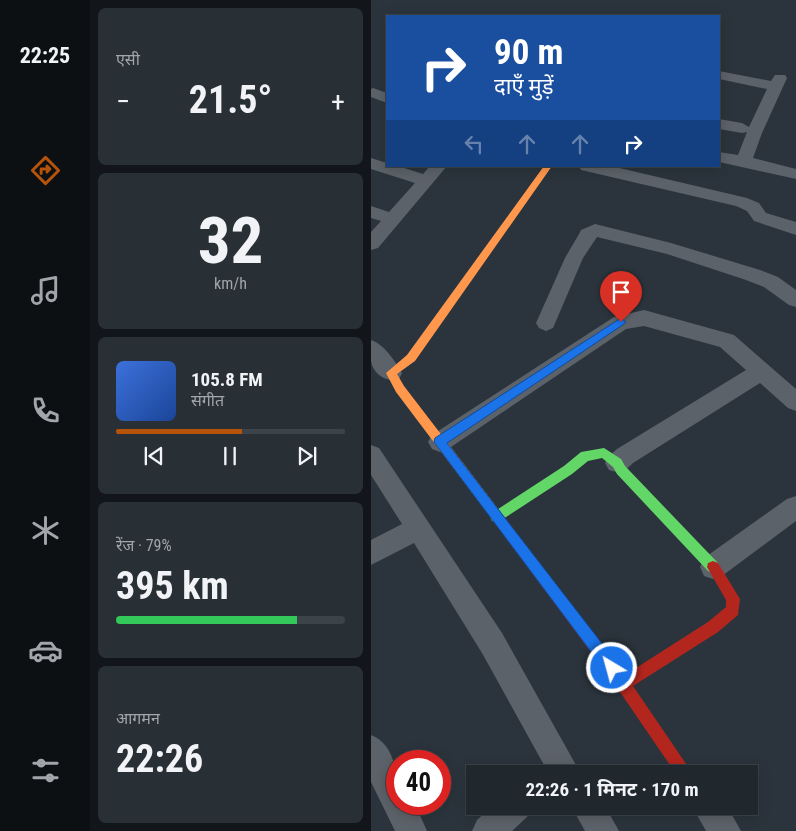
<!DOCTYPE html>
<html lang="hi">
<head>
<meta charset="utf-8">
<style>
	:root { --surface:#20272d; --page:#282f35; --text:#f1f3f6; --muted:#a2a5aa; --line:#3d4449; --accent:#b45309 }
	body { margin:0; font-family:"Roboto Condensed","Noto Sans Devanagari",sans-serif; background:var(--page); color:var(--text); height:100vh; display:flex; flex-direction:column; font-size:19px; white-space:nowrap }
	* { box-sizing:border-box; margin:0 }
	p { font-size:16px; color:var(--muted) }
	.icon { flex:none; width:28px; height:28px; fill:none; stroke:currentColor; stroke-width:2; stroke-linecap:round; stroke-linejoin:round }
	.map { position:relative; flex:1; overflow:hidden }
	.sheet { display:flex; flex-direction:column; gap:8px; padding:8px; background:#121519; width:281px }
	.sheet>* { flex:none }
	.top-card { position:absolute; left:15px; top:15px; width:334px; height:152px; border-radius:0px; box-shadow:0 2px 12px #0003,0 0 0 1px var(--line); background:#1a4fa0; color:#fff; overflow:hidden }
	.speed { position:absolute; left:15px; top:750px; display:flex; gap:10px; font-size:25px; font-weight:700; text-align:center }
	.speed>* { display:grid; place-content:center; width:65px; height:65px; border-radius:50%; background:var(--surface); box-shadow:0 2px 12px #0003,0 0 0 1px var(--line); line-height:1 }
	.speed .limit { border:8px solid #d22; background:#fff; color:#111 }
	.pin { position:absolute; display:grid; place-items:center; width:42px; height:42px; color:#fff; margin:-51px -21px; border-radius:50% 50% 50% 0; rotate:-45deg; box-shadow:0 0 5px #0007 }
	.pin .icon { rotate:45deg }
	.me { position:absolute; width:55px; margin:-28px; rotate:323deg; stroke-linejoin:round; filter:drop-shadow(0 0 4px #0008) }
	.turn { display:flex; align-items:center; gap:18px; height:105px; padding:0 25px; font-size:22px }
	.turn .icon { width:65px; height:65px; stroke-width:2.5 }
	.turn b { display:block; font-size:35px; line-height:42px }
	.lanes { display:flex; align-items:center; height:48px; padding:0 25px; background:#0003; justify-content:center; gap:25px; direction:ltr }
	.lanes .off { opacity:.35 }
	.big { font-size:38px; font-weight:700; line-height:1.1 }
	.sheet .tile { flex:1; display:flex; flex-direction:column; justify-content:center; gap:8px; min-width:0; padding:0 18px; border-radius:8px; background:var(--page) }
	.sheet .dial { align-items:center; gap:0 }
	.dial b { font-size:65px; line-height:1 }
	.song { display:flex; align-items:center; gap:15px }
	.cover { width:60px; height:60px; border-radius:8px; background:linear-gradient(135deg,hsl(220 70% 55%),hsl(220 70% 35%)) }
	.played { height:5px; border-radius:2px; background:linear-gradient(90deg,var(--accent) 55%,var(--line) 55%) }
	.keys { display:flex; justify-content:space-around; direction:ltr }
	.heat { display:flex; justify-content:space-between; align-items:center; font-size:28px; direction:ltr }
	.charge { height:8px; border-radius:4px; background:linear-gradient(90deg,#34c759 79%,var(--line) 0) }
	.trip { position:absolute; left:95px; top:765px; width:292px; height:50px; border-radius:0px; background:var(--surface); box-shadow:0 2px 12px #0003,0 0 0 1px var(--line); font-weight:700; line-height:50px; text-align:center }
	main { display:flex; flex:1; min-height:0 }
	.tabs { display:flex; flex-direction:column; width:90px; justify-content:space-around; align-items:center; background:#0d1012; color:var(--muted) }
	.tabs .icon { width:35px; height:35px }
	.tabs .selected { color:var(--accent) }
	.tabs b { font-size:22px; color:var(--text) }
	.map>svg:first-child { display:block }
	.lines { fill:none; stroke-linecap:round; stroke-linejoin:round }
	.street { fill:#5c6269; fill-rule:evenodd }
	.fast { fill:#63d668; fill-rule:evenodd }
	.slow { fill:#ff974d; fill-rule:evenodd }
	.jam { fill:#b3261e; fill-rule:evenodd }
	.route { fill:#1a73e8; stroke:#114b97 }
</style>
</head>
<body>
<main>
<nav class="tabs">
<b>22:25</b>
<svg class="icon selected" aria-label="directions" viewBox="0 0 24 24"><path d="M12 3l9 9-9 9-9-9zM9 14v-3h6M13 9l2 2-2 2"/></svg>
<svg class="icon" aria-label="music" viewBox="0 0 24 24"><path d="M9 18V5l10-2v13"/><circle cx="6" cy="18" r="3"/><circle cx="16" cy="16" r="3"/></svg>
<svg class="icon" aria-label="phone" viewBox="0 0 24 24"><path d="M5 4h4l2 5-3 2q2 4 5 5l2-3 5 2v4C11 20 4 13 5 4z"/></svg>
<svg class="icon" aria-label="climate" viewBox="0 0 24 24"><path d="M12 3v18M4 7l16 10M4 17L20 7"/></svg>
<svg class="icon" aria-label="car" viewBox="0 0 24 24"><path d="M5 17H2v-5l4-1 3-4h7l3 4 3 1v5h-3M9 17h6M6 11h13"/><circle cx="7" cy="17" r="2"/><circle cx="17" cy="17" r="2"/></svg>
<svg class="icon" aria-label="filters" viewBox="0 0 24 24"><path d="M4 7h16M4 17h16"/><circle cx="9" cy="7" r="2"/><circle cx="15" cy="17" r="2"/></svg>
</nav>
<section class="sheet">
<div class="tile"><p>एसी</p>
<div class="heat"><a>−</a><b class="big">21.5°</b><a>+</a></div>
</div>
<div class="tile dial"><b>32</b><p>km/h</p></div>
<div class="tile">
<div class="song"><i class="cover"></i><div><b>105.8 FM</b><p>संगीत</p></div></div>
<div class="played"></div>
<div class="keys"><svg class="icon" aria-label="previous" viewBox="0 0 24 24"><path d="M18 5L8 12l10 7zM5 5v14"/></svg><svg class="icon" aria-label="pause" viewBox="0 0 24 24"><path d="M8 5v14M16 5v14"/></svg><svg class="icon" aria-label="next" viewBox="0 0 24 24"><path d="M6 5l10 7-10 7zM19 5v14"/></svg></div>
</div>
<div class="tile"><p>रेंज · 79%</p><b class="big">395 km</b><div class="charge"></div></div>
<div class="tile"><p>आगमन</p><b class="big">22:26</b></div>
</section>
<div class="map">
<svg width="425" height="831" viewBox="0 0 425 831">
	<rect width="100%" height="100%" fill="#2b343c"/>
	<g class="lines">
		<!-- street -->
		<path class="street" d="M 348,71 L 400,81 L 404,75 L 414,75 L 416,78 L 391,133 L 382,158 L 425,169 L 425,179 L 348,162 L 348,152 L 367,155 L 376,132 L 371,133 L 348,129 L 348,119 L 371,123 L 378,127 L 396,89 L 348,79 Z
			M 2,88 L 16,93 L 16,103 L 0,97 L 0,89 Z
			M 0,158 L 16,163 L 16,166 L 27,166 L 52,174 L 59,166 L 76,166 L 7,248 L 0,250 L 0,232 L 10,221 L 0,218 L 0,206 L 18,212 L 44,183 L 0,169 Z
			M 208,166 L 240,166 L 376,198 L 388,203 L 395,213 L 425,222 L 425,235 L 383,221 L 376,211 L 365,206 L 210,170 Z
			M 224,224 L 300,243 L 389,270 L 407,277 L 425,290 L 425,307 L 418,305 L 393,287 L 375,280 L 296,254 L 226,237 L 212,258 L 182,328 L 175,331 L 168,328 L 165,323 L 194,258 L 208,234 L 210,230 Z
			M 273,310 L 363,335 L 425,389 L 425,411 L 417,408 L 389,383 L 262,463 C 254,471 249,474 238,470 L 234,463 L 238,456 L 246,449 L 375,370 L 349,347 L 273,326 L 255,329 L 77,449 L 69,452 L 61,449 L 57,442 L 61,435 L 243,317 Z
			M 0,340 C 13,344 24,361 31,373 L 28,379 C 15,383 2,374 0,361 C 0,355 0,347 0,340 Z
			M 0,445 L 8,448 L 131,633 L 210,774 L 178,774 L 111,653 L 43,543 L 0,565 L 0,540 L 31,524 L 0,475 Z
			M 425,496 L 425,521 L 351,576 L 342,579 L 333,576 L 329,567 L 333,558 L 416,499 Z
			M 0,735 C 27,746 26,779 26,804 L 44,804 L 56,831 L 24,831 L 0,782 Z
			M 121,806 L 161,806 L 156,817 L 141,831 L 101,831 L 106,820 Z
			M 200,806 L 234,806 L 248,831 L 214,831 Z
			M 321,806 L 356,806 L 370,831 L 335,831 Z"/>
		<!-- fast -->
		<path class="fast" d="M 233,448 L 250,459 L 254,466 L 347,563 L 348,567 L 347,571 L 342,573 L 337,571 L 246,474 L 242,467 L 231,458 L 217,461 L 201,474 L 129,521 L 125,523 L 121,521 L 119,517 L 121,513 L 193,466 L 210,452 Z"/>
		<!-- slow -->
		<path class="slow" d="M 173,166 L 181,166 L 44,361 L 26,374 L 33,386 L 125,506 L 127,510 L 125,514 L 121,516 L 117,514 L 25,392 L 15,373 L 36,355 Z"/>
		<!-- jam -->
		<path class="jam" d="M 121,504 L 125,506 L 254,675 L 337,622 L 355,607 L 355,600 L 336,567 L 337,563 L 342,561 L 347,563 L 369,599 L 367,615 L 347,632 L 262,686 L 322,774 L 305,774 L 247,689 L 117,514 L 115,510 L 117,506 Z"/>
	</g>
	<!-- route -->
	<path class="route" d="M 250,318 L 255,322 L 253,324 L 76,443 L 246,663 L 248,668 L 246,673 L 241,675 L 236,673 L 63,442 L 64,438 Z"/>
</svg>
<div class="speed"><div class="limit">40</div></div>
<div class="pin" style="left:250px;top:322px;background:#d93025"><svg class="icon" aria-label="arrive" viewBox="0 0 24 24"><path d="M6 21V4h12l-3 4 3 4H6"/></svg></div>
<svg class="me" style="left:241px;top:668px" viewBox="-20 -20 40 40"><circle r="17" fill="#1a73e8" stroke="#fff" stroke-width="3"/><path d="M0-11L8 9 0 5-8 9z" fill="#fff"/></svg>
<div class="trip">22:26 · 1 मिनट · 170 m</div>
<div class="top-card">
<div class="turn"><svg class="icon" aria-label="right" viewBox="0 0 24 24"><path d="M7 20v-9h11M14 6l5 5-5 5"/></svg><div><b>90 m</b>दाएँ मुड़ें</div></div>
<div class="lanes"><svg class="icon off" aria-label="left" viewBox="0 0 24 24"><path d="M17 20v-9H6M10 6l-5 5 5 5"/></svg><svg class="icon off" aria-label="ahead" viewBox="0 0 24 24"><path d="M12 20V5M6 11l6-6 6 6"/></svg><svg class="icon off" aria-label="ahead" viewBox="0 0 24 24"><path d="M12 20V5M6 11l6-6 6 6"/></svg><svg class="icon" aria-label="right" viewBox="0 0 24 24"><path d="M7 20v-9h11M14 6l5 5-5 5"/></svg></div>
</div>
</div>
</main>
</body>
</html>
